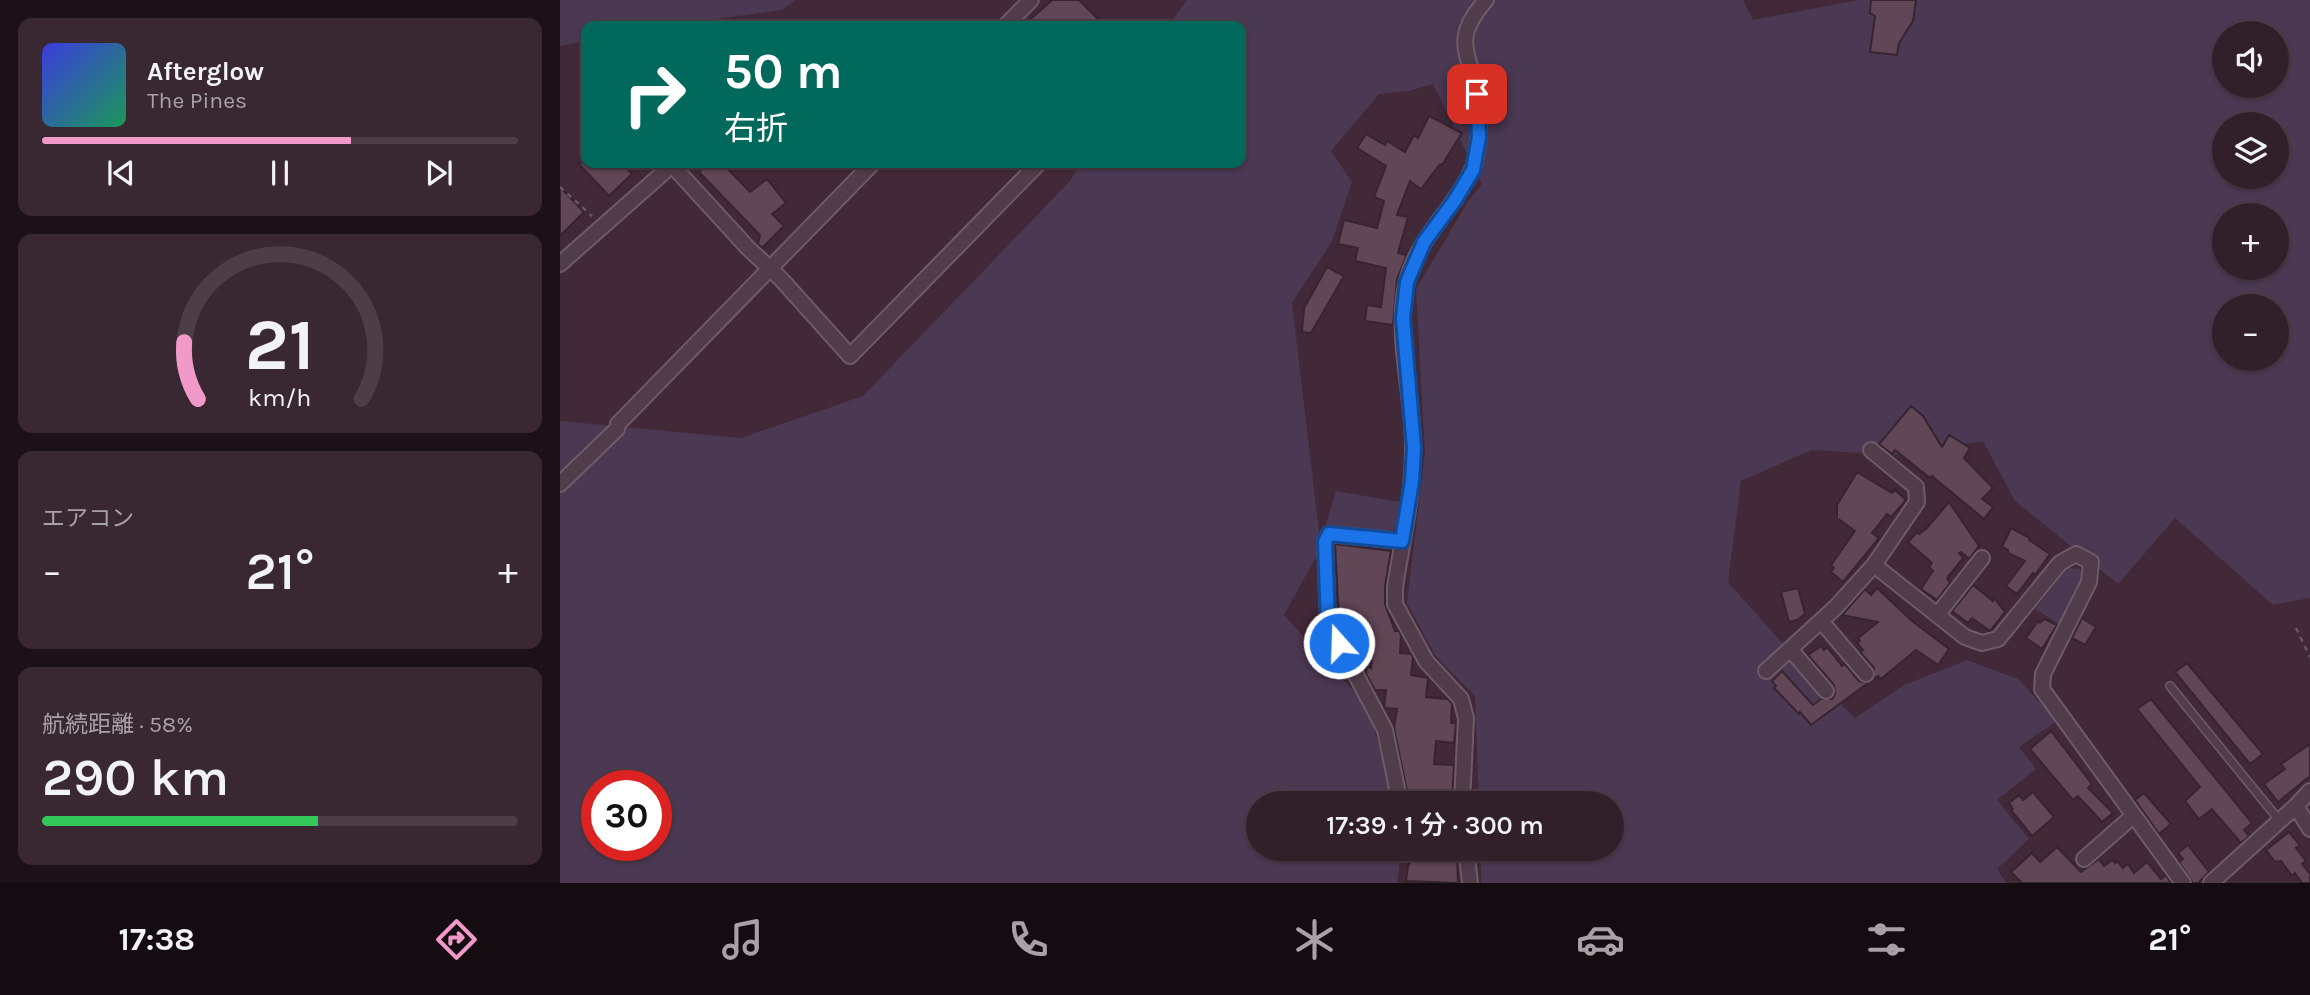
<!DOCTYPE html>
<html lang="ja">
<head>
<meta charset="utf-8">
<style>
	:root { --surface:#311f29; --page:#392731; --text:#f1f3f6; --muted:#a8a2a8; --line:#4c3d46; --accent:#f199c9 }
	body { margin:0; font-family:Karla,"Noto Sans JP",sans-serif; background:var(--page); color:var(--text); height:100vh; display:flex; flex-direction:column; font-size:26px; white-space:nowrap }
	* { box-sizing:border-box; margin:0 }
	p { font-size:23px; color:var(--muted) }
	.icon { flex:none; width:38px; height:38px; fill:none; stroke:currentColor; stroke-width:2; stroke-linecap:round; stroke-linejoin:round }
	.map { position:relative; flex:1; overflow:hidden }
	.drawer { display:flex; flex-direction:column; gap:18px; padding:18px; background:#1b1117; width:560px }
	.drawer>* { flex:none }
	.banner { position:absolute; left:21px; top:21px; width:665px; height:147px; border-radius:14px; box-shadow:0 2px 5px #0004,0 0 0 2px var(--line); background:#00695c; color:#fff; overflow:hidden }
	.fabs { position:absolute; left:1652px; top:21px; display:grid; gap:14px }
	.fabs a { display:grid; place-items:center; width:77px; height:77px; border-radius:50%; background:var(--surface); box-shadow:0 2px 5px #0004,0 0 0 2px var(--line); font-size:35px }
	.speed { position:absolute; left:21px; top:770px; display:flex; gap:14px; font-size:35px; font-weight:700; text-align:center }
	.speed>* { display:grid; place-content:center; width:91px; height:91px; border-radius:50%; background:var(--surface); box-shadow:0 2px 5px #0004,0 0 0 2px var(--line); line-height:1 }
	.speed .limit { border:10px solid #d22; background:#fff; color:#111 }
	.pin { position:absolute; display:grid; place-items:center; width:60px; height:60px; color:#fff; margin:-30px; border-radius:14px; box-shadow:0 4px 10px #0006 }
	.me { position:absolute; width:77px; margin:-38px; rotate:340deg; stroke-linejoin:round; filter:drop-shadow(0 0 5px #0008) }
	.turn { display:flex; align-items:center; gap:24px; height:147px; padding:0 28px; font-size:32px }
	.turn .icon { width:91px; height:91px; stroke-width:2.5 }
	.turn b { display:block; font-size:49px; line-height:60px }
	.big { font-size:52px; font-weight:600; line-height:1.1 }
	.drawer .card { flex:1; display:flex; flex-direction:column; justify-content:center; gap:10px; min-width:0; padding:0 24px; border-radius:14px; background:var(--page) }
	.drawer .dial { align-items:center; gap:0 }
	.dial svg { height:182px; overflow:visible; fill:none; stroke:var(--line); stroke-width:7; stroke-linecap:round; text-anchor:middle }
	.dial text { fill:var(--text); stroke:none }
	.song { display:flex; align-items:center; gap:21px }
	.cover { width:84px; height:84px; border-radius:10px; background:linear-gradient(135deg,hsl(240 70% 55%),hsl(150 70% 35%)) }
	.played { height:7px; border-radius:4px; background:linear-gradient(90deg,var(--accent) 65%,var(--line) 65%) }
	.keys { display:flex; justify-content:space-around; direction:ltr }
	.heat { display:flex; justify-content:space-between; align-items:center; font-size:38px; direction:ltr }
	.charge { height:10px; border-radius:5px; background:linear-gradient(90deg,#34c759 58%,var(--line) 0) }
	.trip { position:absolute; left:686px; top:791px; width:378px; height:70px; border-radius:35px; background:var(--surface); box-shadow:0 2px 5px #0004,0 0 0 2px var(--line); font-weight:600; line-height:70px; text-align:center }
	.tab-bar { display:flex; height:112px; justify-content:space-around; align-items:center; background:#140c10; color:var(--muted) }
	.tab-bar .icon { width:49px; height:49px }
	.tab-bar .selected { color:var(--accent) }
	.tab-bar b { font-size:32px; color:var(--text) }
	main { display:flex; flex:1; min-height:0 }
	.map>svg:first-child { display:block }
	.green { fill:#4b3852; fill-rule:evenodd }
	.building { fill:#614655; stroke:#382430; stroke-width:2 }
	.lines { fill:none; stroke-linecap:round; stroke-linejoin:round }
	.lane-casing { stroke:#6e5b66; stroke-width:10 }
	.street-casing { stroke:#6e5b66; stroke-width:18 }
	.path { stroke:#685569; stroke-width:2.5; stroke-dasharray:5 5; stroke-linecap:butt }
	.lane { stroke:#513d49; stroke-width:7 }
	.street { stroke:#513d49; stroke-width:14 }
	.route-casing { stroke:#114b97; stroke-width:18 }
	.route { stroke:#1a73e8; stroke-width:12 }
</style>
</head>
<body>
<main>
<section class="drawer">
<div class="card">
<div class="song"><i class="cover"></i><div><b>Afterglow</b><p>The Pines</p></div></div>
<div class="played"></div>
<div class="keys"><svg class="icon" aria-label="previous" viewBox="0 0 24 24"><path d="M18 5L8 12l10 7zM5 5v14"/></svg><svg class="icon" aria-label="pause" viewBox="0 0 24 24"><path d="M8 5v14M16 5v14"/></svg><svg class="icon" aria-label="next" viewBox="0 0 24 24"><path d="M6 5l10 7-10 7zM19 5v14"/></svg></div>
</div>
<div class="card dial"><svg viewBox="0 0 100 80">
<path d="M14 69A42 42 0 1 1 86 69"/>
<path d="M14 69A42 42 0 0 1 8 44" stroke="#f199c9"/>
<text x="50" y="56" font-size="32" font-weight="700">21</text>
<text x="50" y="72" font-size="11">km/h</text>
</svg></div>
<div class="card"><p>エアコン</p>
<div class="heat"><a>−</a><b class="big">21°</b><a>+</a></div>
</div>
<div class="card"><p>航続距離 · 58%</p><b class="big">290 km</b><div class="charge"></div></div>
</section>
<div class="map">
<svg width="1750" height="883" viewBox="0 0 1750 883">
	<rect width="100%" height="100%" fill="#412937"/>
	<!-- green -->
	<path class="green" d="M 0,0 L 235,0 L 222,10 L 103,26 L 26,26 L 26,41 L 0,46 Z
		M 627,0 L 1183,0 L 1193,20 L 1298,0 L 1750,0 L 1750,598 L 1713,605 L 1615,518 L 1558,584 L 1455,501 L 1423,441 L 1334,455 L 1252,450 L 1181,481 L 1168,582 L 1249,673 L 1295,718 L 1344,685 L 1407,660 L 1458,679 L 1497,721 L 1459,747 L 1476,769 L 1437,800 L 1469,839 L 1437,869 L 1446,883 L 921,883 L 921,849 L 1052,849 L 1052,803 L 919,803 L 915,696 L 875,655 L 847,603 L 865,452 L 856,289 L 909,200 L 922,184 L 873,84 L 849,91 L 819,94 L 771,151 L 792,182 L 772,241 L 732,303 L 761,548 L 724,615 L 808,707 L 835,803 L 698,803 L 698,849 L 842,849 L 837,883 L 0,883 L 0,421 L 181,438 L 303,396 L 510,181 L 521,163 L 681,163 L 681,26 L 608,26 ZM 1664,33 L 1717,33 L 1717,86 L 1664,86 ZM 1664,124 L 1717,124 L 1717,177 L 1664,177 ZM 1664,215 L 1717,215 L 1717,268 L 1664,268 ZM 1664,306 L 1717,306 L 1717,359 L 1664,359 ZM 37,786 L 96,786 L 96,845 L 37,845 Z
		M 776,491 L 846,503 L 839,521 L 827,540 L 764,531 Z
		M 1508,568 L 1520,569 L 1526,580 L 1499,624 L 1475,609 Z"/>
	<!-- building -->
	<path class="building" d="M 492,0 L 519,0 L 545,26 L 463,26 Z
		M 1311,0 L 1356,0 L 1353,21 L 1339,43 L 1337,55 L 1310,52 L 1315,16 L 1310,13 Z
		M 869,116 L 902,133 L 882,165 L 880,164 L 861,189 L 850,181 L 837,215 L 848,217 L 838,253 L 847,255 L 837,279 L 833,325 L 805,321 L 807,305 L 821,307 L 826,268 L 795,261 L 798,248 L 778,244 L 784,220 L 817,228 L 824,201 L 814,197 L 826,166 L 797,148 L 806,134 L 825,145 L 827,141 L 845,152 L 854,135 L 858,138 Z
		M 18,163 L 61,163 L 72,174 L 49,196 Z
		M 149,163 L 162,163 L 190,192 L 207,179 L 226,203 L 212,214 L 224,226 L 202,248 L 198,244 L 200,235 L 139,172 Z
		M 0,187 L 24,212 L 0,236 Z
		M 767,267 L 784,276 L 751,333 L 742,332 L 744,308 Z
		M 1351,406 L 1363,416 L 1382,447 L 1389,435 L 1410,448 L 1404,458 L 1433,488 L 1422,499 L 1433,507 L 1424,519 L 1372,476 L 1370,478 L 1335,450 L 1332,454 L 1319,444 Z
		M 1297,472 L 1332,493 L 1335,490 L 1346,500 L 1331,517 L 1327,514 L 1312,533 L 1319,538 L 1283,582 L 1271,572 L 1274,568 L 1271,565 L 1295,531 L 1277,518 L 1277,505 Z
		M 1389,502 L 1419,546 L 1409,559 L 1401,552 L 1399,553 L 1403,558 L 1387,578 L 1390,583 L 1377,600 L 1361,589 L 1373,571 L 1369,567 L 1372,563 L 1348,542 L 1357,532 L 1359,534 L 1366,529 Z
		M 1451,528 L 1470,538 L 1469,540 L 1490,554 L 1475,575 L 1473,573 L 1457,594 L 1446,586 L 1465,561 L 1448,553 L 1448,550 L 1442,547 Z
		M 775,544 L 831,551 L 825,586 L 825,604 L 835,631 L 839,631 L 841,635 L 840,653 L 851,654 L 853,657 L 851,675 L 868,678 L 866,697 L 888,699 L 892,704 L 891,723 L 896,723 L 894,743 L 876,741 L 874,764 L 894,765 L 892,800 L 884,800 L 884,803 L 849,801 L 834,728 L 837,709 L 824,708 L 826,690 L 815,690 L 806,674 L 807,667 L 811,668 L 813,645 L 790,642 L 792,622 L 779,621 Z
		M 1413,585 L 1433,601 L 1434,598 L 1445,612 L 1430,631 L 1412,618 L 1408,623 L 1392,611 Z
		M 1238,588 L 1245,614 L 1237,620 L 1229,622 L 1221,592 Z
		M 1317,588 L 1352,621 L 1389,649 L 1378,665 L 1356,650 L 1321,679 L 1318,676 L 1314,679 L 1314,668 L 1300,652 L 1303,650 L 1297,643 L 1300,641 L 1298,638 L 1318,622 L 1282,615 L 1305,589 L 1311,595 Z
		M 1522,618 L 1536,627 L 1525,645 L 1512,638 Z
		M 1484,619 L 1497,625 L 1482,649 L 1466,638 L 1478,621 L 1480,623 Z
		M 1261,646 L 1264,650 L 1267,647 L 1282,666 L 1285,664 L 1299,681 L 1308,683 L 1251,725 L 1240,712 L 1239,714 L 1214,688 L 1216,686 L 1212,681 L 1222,671 L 1253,705 L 1261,699 L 1272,699 L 1275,694 L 1274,685 L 1248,655 Z
		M 1627,663 L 1703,754 L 1690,764 L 1615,672 Z
		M 1591,699 L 1692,823 L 1684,830 L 1689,836 L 1681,843 L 1652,809 L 1639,819 L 1625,801 L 1640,787 L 1577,709 Z
		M 1491,731 L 1532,784 L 1528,788 L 1553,813 L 1542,822 L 1518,796 L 1513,800 L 1470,749 Z
		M 1750,744 L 1750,776 L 1718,802 L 1704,784 L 1725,769 L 1721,764 Z
		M 1473,792 L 1494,817 L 1472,836 L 1451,810 L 1453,809 L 1449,803 L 1459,795 L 1463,800 Z
		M 1584,793 L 1611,824 L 1599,834 L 1575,800 Z
		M 1729,832 L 1740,845 L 1736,848 L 1746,861 L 1742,864 L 1750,874 L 1750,883 L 1742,883 L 1735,873 L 1732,876 L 1721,861 L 1715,862 L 1706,850 Z
		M 1628,845 L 1649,872 L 1638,883 L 1633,883 L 1619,862 L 1623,859 L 1618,853 Z
		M 1497,847 L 1521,872 L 1539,859 L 1544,866 L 1552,860 L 1555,863 L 1557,861 L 1563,868 L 1568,864 L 1574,873 L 1587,862 L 1601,879 L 1606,875 L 1611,883 L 1462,883 L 1451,872 L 1472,853 L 1480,862 Z
		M 859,849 L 897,849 L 898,883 L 846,881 L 848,866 L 854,856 L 858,856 Z"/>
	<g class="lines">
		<defs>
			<path id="lane" d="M 1610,686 L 1719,820"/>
			<path id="street" d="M 445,26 L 471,0
				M 0,264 L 112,165 L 187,247 L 221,279 L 290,356 L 479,163
				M 0,484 L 57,429 L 58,424 L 313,163
				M 1314,565 L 1405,637 L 1422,643 L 1438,639 L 1500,563 L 1516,554 L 1531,562 L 1529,582 L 1483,674 L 1482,689 L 1623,883
				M 1378,614 L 1422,558
				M 1261,621 L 1306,674
				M 1230,649 L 1266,691
				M 1206,671 L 1276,607 L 1314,565 L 1357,502 L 1356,487 L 1311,450
				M 840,803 L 825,730 L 768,622 L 765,543 L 769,534 L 842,541
				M 902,803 L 906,718 L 901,699 L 866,661 L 835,604 L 835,587 C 842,542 853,496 853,450 C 854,395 834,336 847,281 C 858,238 893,210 911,172 C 916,163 917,150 918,141 C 920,127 919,107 917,93 C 908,50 892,39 926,0
				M 1736,806 L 1750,791
				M 906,849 L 910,883
				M 1524,859 L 1573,816
				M 1651,883 L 1736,806 L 1750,829"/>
		</defs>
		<!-- lane casing -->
		<use href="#lane" class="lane-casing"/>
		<!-- street casing -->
		<use href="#street" class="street-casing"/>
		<!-- path -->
		<path class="path" d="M 0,187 L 32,216
			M 1736,628 L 1750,657"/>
		<!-- lane -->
		<use href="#lane" class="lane"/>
		<!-- street -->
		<use href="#street" class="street"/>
	</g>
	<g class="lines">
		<defs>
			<path id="route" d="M 779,643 L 768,622 L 765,542 L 769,534 L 842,541 L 852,481 L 854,448 L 843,318 L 847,282 L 864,242 L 895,200 L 913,170 L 919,137 L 917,94"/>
		</defs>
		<!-- route casing -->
		<use href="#route" class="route-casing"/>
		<!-- route -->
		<use href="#route" class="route"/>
	</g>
</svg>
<div class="fabs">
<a><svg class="icon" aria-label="sound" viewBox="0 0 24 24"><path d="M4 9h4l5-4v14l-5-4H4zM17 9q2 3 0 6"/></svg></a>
<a><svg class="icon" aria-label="layers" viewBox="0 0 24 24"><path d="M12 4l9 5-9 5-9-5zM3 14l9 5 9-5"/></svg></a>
<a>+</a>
<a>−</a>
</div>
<div class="speed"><div class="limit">30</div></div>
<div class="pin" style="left:917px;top:94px;background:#d93025"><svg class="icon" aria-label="arrive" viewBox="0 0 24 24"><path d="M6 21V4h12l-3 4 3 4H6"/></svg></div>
<svg class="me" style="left:779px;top:643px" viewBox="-20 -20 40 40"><circle r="17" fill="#1a73e8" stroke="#fff" stroke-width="3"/><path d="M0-11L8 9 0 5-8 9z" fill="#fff"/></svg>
<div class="trip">17:39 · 1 分 · 300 m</div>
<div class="banner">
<div class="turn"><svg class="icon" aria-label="right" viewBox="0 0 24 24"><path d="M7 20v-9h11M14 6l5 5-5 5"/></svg><div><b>50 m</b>右折</div></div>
</div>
</div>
</main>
<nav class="tab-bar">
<b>17:38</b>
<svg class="icon selected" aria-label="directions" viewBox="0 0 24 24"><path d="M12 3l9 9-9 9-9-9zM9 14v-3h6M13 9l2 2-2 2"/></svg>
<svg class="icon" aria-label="music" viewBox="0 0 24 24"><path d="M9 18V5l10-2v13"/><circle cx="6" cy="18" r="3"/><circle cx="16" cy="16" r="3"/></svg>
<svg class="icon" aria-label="phone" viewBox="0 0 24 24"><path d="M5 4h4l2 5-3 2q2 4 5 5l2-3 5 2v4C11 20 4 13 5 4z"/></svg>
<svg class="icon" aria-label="climate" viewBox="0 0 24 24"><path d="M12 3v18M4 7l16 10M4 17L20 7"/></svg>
<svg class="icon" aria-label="car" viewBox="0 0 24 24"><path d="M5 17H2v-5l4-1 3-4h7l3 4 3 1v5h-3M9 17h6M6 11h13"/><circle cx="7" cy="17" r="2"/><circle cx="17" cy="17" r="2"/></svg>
<svg class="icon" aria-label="filters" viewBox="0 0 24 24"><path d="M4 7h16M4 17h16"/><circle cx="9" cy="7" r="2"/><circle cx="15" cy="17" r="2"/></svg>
<b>21°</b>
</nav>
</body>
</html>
